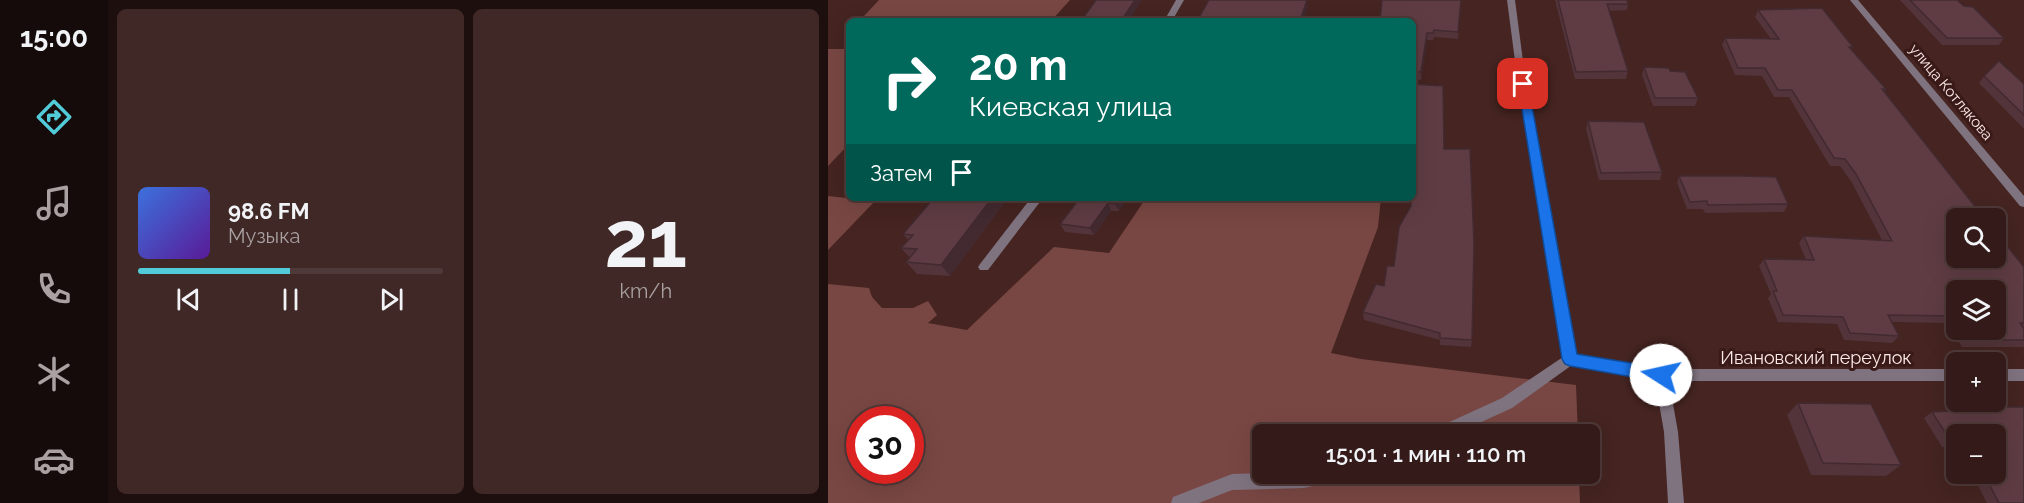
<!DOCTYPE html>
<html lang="ru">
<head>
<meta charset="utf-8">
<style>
	:root { --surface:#341b19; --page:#3f2826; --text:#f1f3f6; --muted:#a9a1a2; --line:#4e3938; --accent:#52cbd9 }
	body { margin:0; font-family:Raleway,sans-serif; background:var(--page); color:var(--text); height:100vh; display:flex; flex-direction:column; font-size:22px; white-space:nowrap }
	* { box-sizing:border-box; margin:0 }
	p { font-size:20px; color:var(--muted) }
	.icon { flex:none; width:33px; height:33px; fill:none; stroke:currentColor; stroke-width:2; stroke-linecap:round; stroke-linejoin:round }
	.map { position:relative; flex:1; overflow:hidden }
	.panel { display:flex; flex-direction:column; gap:9px; padding:9px; background:#1d0f0e; width:720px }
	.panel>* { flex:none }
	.guide { position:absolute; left:18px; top:18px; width:570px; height:183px; border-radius:9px; box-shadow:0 6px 24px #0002,0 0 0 2px var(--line); background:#00695c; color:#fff; overflow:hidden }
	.tools { position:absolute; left:1118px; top:208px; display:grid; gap:12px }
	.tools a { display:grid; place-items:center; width:60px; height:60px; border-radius:9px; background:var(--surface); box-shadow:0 6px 24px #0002,0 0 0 2px var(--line); font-size:30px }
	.speed { position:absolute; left:18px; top:406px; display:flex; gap:12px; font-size:30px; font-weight:700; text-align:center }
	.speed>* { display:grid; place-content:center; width:78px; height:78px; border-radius:50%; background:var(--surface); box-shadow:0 6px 24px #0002,0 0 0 2px var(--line); line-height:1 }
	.speed .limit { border:9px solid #d22; background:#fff; color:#111 }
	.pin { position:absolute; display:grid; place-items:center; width:51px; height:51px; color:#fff; margin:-26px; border-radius:12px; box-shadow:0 3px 9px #0006 }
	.me { position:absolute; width:66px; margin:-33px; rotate:280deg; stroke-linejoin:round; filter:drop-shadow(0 0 4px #0008) }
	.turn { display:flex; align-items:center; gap:21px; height:126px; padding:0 24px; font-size:27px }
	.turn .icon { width:78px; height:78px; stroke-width:2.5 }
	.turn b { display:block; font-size:42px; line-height:51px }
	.then { display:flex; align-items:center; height:57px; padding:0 24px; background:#0003; gap:12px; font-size:22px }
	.panel .tile { flex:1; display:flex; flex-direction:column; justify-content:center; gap:9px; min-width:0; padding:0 21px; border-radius:9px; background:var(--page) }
	.panel .dial { align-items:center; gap:0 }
	.dial b { font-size:78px; line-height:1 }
	.song { display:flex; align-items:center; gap:18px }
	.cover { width:72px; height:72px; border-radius:9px; background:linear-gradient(135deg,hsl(220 70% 55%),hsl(270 70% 35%)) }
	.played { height:6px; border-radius:3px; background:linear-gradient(90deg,var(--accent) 50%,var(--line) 50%) }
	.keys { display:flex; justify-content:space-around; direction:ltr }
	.panel .tiles { flex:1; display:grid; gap:9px; grid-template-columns:repeat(2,1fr) }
	.trip { position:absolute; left:424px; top:424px; width:348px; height:60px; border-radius:9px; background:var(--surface); box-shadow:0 6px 24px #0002,0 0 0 2px var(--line); font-weight:600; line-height:60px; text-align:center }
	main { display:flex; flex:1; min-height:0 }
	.tabs { display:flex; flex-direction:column; width:108px; justify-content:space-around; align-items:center; background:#150b0a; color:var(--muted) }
	.tabs .icon { width:42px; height:42px }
	.tabs .selected { color:var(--accent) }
	.tabs b { font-size:27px; color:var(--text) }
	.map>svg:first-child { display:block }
	.green { fill:#794743; fill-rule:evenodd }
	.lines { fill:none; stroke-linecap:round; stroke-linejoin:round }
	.minor { fill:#7f737f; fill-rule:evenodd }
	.wall { fill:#52343a; fill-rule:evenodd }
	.shaded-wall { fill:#422a30 }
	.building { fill:#5f3c44; stroke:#422a30; stroke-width:1.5 }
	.route { fill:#1a73e8; stroke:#114b97; stroke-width:1.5 }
	.labels { text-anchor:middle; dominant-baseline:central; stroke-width:6; stroke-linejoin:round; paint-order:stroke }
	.far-street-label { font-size:15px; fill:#fceae8; stroke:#3a1a18 }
	.street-label { font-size:18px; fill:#fceae8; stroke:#3a1a18 }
</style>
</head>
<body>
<main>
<nav class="tabs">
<b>15:00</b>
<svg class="icon selected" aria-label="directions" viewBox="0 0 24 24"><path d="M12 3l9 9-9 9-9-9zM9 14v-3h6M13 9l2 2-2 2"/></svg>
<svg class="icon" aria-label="music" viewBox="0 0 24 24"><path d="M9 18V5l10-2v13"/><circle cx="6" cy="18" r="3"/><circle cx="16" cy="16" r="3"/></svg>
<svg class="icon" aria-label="phone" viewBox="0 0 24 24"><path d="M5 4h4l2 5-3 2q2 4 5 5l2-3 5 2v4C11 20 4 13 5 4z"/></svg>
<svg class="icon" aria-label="climate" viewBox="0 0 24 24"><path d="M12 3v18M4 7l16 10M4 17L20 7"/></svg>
<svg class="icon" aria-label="car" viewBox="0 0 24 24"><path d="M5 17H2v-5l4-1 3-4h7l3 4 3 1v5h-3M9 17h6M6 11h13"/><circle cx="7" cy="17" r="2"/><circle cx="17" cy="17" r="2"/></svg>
</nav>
<section class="panel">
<div class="tiles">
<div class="tile">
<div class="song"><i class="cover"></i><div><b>98.6 FM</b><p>Музыка</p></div></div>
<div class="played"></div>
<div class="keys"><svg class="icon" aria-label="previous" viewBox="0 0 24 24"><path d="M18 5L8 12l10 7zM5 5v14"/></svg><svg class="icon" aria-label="pause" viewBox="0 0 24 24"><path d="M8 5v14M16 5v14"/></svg><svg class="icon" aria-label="next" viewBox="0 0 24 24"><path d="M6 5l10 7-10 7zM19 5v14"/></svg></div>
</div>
<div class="tile dial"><b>21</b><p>km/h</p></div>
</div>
</section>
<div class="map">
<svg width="1196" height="503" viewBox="0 0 1196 503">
	<rect width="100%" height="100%" fill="#452421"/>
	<!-- green -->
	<path class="green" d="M 51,0 L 242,0 L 223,21 L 63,21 L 68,16 L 36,16 Z
		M 0,49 L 21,49 L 21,144 L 0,166 Z
		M 0,196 L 47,201 L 0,250 Z
		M 318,198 L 553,198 L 550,227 L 503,353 L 533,359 L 748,385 L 750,435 L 435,435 L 435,474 L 751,474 L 752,503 L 0,503 L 0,284 L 41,288 L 44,297 L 54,308 L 85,308 L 100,301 L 109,315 L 100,323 L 139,330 L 226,247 L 281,253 ZM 32,420 L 82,420 L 82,471 L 32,471 Z"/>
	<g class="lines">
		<!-- minor -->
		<path class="minor" d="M 348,0 L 356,0 L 344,21 L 336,21 Z
			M 679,0 L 687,0 L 695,61 L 748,354 L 833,369 L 1128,369 L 1128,381 L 841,381 L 850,432 L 856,503 L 840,503 L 836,432 L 827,380 L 744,365 L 684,408 L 625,435 L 601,435 L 604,430 L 674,398 L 735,357 L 687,61 Z
			M 1022,0 L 1030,0 L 1196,196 L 1196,207 L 1192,206 Z
			M 203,198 L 215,198 L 160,270 L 152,270 L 150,267 L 152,264 Z
			M 1167,369 L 1196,369 L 1196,381 L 1167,381 Z
			M 435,473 L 517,474 L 515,479 L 476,488 L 404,490 L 371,503 L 343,503 L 345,497 L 404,474 Z"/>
	</g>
	<!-- wall -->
	<path class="wall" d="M 633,0 L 630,39 L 606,37 L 605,40 L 599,40 L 593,80 L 585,79 L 585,21 Z
		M 727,0 L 799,0 L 800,4 L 799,10 L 781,11 L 800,71 L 798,79 L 747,79 Z
		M 1072,0 L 1129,0 L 1176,38 L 1171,45 L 1114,45 Z
		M 930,10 L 1025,47 L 1023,50 L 1058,89 L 1056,92 L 1196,267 L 1196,347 L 1134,347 L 1119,323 L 1064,322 L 1071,336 L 1064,343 L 1016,340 L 1009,324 L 950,322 L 940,298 L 943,294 L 931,266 L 936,259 L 978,260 L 971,243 L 976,236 L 1054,240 L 1023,181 L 1012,166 L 1002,166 L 961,97 L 946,97 L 934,76 L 907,75 L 894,45 L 897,38 L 943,39 L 927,17 ZM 1128,291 L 1167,330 L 1128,330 Z
		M 816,67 L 842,71 L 870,98 L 867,106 L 825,106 L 814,75 Z
		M 1156,76 L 1196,84 L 1196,129 L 1151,83 Z
		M 760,121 L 834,172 L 832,180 L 771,180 L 758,129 Z
		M 616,149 L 644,340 L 643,347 L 612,345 L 612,340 L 536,320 L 535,312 L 556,286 L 566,266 L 583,206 Z
		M 851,176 L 960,204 L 956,212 L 877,213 L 875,209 L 859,209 L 849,183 Z
		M 252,198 L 300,198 L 291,211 L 283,211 L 266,235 L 237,232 L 232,224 Z
		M 176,203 L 122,276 L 89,274 L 78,262 L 82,258 L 73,248 L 80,240 L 75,234 Z
		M 970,403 L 1073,465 L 1058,476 L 983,475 L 959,415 Z
		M 1162,407 L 1196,503 L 1159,503 L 1144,474 L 1167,474 L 1167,435 L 1128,435 L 1128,446 L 1114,447 L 1096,418 L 1104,412 L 1160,409 Z"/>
	<!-- shaded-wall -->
	<path class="shaded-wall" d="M 307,0 L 314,0 L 301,21 L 293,21 Z
		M 479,0 L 480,6 L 475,21 L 472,21 Z
		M 599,33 L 599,40 L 593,80 L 593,72 Z
		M 163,198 L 173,198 L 176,203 L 122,276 L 113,265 Z
		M 291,198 L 300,198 L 291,211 L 287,204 Z
		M 280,203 L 283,211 L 266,235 L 262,228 Z"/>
	<!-- building -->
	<path class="building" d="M 268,0 L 307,0 L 293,21 L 253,21 Z
		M 381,0 L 479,0 L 472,21 L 369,21 Z
		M 554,0 L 633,0 L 630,32 L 606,30 L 605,33 L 599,33 L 593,72 L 585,72 L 585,21 L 552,21 Z
		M 730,0 L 799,0 L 800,4 L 779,4 L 800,71 L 748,72 Z
		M 1082,0 L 1129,0 L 1136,6 L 1145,7 L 1176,38 L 1119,38 Z
		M 994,8 L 1025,47 L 1021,47 L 1058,89 L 1054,89 L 1157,219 L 1128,219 L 1128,258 L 1167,258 L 1167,231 L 1196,267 L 1196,323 L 1192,323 L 1196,329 L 1196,340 L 1142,340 L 1135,330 L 1167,330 L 1167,291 L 1128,291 L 1128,318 L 1126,316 L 1060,315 L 1071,336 L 1022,333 L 1015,317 L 955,315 L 945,291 L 949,291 L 936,259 L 986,260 L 976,236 L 1064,241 L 1028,174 L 1017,159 L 1006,158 L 964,90 L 950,90 L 937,68 L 910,68 L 897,38 L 951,39 L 930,10 Z
		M 1171,61 L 1196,84 L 1196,115 L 1156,76 Z
		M 816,67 L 841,68 L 842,71 L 857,72 L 870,98 L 827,98 Z
		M 585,84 L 615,86 L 616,149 L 642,149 L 646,243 L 644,340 L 612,338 L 612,333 L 535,312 L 548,284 L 556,286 L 559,266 L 566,266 L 571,227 L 583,206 L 583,198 L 585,198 Z
		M 760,121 L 816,122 L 834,172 L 773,173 Z
		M 851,176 L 914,176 L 948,177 L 960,204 L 880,205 L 879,201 L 862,202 Z
		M 106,198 L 164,198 L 113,265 L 78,262 L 89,249 L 73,248 L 85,235 L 75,234 Z
		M 252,198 L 291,198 L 287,204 L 280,203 L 262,228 L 232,224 Z
		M 970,403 L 1043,404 L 1073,465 L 995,463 Z
		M 1162,407 L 1196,407 L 1196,503 L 1171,503 L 1156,474 L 1167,474 L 1167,435 L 1128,435 L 1128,440 L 1122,440 L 1104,412 L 1163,409 Z"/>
	<!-- route -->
	<path class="route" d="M 695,81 L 700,84 L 749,354 L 833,368 L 839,370 L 841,375 L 839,380 L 833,382 L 742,366 L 737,364 L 734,359 L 690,84 Z"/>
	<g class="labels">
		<!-- far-street labels -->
		<g class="far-street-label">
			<text transform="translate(1123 92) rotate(50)">улица Котлякова</text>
		</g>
		<!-- street labels -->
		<g class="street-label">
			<text x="988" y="357">Ивановский переулок</text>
		</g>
	</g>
</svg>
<div class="tools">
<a><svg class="icon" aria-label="search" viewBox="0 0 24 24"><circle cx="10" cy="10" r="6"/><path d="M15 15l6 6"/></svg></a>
<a><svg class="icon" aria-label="layers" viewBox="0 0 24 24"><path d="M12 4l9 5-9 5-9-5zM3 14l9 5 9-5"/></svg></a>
<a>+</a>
<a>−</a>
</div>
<div class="speed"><div class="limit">30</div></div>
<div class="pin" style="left:695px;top:84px;background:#d93025"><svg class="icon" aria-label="arrive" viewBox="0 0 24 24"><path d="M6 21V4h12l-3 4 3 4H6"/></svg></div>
<svg class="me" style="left:833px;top:375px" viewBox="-20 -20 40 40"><circle r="19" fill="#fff"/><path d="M0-13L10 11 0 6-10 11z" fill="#1a73e8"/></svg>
<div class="trip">15:01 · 1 мин · 110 m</div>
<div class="guide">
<div class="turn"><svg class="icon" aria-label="right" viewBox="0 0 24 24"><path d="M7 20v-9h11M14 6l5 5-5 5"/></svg><div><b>20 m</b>Киевская улица</div></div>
<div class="then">Затем<svg class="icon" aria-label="arrive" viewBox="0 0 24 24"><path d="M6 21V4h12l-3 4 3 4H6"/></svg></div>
</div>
</div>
</main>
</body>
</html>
